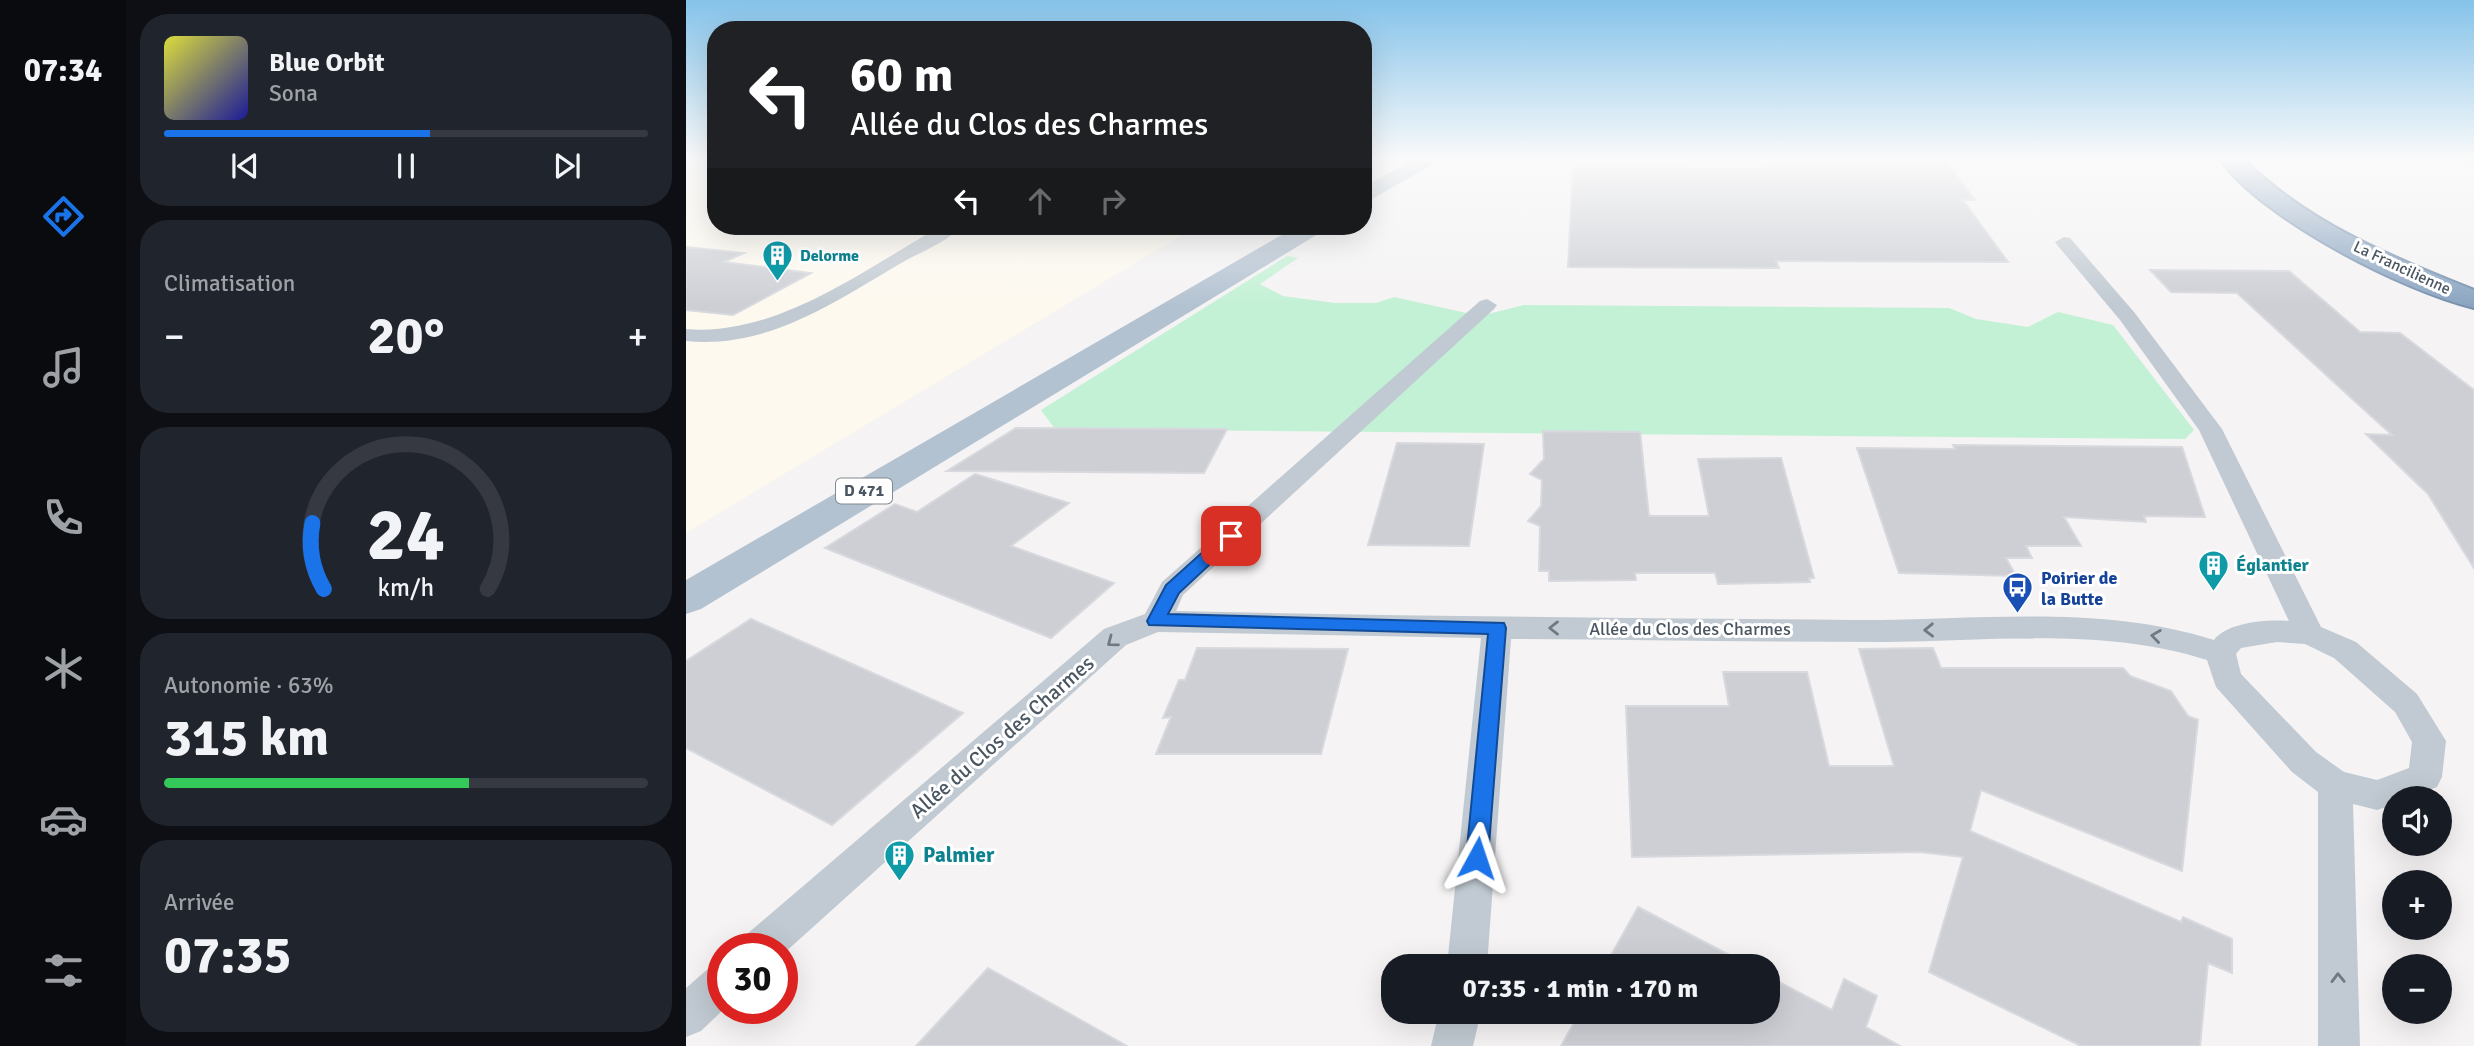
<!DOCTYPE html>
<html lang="fr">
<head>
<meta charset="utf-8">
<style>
	:root { --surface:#171b24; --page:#20242c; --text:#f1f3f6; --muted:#9ea1a6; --line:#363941; --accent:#1a73e8 }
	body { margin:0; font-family:Signika,sans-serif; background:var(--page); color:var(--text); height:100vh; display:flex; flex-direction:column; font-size:26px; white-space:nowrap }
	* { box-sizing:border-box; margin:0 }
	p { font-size:23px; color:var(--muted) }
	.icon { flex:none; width:38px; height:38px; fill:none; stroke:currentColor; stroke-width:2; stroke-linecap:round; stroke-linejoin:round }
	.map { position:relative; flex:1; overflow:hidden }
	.panel { display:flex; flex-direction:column; gap:14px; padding:14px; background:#0d0f14; width:560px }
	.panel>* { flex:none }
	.top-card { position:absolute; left:21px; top:21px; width:665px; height:214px; border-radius:28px; box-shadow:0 7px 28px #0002; background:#202124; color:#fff; overflow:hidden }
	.fabs { position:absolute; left:1696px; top:786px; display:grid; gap:14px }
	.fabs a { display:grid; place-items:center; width:70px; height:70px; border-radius:50%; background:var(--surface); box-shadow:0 7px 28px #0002; font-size:35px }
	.speed { position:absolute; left:21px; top:933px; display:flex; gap:14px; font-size:35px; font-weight:700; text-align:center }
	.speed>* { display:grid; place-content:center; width:91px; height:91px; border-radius:50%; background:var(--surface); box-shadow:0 7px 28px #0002; line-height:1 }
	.speed .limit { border:10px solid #d22; background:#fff; color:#111 }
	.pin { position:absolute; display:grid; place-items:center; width:60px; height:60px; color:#fff; margin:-30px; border-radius:14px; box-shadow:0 4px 10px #0006 }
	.me { position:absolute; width:77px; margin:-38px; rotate:5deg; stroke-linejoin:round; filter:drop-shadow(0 0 5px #0008) }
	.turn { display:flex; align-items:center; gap:24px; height:147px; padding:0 28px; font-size:32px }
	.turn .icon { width:91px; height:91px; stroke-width:2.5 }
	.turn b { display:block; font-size:49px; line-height:60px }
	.lanes { display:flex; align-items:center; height:66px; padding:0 28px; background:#0003; justify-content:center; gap:35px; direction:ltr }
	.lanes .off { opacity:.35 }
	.big { font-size:52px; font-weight:700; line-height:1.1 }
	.panel .widget { flex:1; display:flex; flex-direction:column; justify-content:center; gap:10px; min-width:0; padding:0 24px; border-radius:28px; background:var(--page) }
	.panel .dial { align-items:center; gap:0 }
	.dial svg { height:182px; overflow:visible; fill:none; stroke:var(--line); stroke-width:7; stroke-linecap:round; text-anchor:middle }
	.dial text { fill:var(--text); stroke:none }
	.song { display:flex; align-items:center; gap:21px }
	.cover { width:84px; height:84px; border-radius:10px; background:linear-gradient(135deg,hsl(60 70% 55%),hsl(240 70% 35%)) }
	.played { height:7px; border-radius:4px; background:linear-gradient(90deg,var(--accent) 55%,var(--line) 55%) }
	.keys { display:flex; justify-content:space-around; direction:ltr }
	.heat { display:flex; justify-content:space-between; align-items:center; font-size:38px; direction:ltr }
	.charge { height:10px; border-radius:5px; background:linear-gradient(90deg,#34c759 63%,var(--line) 0) }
	.trip { position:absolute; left:695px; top:954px; width:399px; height:70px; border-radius:28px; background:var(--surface); box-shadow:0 7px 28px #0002; font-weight:700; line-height:70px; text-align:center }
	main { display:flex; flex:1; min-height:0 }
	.menu { display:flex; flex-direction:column; width:126px; justify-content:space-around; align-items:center; background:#090b0e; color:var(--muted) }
	.menu .icon { width:49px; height:49px }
	.menu .on { color:var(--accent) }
	.menu b { font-size:32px; color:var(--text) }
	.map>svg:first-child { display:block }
	.commercial { fill:#fdf9ef }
	.green { fill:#c3f1d5 }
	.building { fill:#cdcfd5; stroke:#d7d9de; stroke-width:2 }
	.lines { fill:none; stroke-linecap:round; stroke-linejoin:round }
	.highway-casing { stroke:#7690ad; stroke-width:4 }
	.street { fill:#c1cad2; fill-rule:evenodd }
	.primary { fill:#b3c2d1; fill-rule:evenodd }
	.highway { fill:#8ba5c1; fill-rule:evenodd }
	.oneway { stroke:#6e7983 }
	.route { fill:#1a73e8; stroke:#114b97; stroke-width:2 }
	.labels { text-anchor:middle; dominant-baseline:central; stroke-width:6; stroke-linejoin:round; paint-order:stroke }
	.far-culture-label { font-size:16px; font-weight:bold; fill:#0d838f; stroke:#fff; text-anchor:start }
	.far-street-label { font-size:16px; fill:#4a5661; stroke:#fff }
	.shield { fill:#fff; stroke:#808990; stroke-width:2 }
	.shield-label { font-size:16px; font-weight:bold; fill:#4a5661 }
	.culture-label { font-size:18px; font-weight:bold; fill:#0d838f; stroke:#fff; text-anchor:start }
	.transit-label { font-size:18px; font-weight:bold; fill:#164399; stroke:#fff; text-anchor:start }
	.street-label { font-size:18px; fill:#4a5661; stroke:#fff }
	.near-street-label { font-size:21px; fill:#4a5661; stroke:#fff }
	.near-culture-label { font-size:21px; font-weight:bold; fill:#0d838f; stroke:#fff; text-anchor:start }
</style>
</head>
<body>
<main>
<nav class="menu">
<b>07:34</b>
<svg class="icon on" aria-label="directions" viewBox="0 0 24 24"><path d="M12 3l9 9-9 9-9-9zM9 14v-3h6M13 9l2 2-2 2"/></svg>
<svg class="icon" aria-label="music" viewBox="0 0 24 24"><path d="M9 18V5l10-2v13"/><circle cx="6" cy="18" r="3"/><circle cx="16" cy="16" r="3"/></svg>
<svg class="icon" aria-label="phone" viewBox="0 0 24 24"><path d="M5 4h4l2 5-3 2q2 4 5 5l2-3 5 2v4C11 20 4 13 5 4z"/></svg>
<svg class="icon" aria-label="climate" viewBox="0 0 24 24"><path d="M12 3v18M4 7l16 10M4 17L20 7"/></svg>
<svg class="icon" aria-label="car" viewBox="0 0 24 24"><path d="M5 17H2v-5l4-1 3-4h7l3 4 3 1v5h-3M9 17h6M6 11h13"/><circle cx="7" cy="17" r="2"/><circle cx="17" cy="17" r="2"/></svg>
<svg class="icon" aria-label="filters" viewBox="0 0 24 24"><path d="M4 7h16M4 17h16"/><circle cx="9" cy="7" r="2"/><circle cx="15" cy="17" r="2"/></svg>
</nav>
<section class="panel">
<div class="widget">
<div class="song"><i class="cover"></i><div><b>Blue Orbit</b><p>Sona</p></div></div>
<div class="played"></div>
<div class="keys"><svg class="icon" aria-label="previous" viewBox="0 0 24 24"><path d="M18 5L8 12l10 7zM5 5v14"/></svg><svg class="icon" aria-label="pause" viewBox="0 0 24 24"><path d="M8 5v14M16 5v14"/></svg><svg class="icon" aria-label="next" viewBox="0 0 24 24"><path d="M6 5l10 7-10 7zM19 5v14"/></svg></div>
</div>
<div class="widget"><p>Climatisation</p>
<div class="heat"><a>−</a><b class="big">20°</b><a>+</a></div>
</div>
<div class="widget dial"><svg viewBox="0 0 100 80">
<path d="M14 69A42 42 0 1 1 86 69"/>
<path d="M14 69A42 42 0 0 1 9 40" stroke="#1a73e8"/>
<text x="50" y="56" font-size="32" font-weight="700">24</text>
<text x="50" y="72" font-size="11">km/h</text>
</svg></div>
<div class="widget"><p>Autonomie · 63%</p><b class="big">315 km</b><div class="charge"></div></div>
<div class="widget"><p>Arrivée</p><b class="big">07:35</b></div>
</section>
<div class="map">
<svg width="1788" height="1046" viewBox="0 0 1788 1046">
	<rect width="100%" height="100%" fill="#f5f3f3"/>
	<!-- commercial -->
	<path class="commercial" d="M 0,159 L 30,159 L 30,226 L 511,226 L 0,533 Z"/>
	<!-- green -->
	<path class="green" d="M 601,256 L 612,258 L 574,284 L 597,296 L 649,303 L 690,303 L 708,297 L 794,316 L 838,305 L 1263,308 L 1290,319 L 1342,327 L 1372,312 L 1427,325 L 1508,430 L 1499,439 L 369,429 L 355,410 Z"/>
	<!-- building -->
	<path class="building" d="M 1105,159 L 1258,159 L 1289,200 L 1277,200 L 1322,262 L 1090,261 L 1093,268 L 882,267 L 887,167 L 1080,169 L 1079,166 L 1107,166 Z
		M 0,247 L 58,253 L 38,262 L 125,273 L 47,315 L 0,310 Z
		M 1464,270 L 1603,271 L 1674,332 L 1714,333 L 1788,390 L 1788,568 L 1742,494 L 1680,434 L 1706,435 L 1663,396 L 1551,293 L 1485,292 Z
		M 330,428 L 541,429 L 518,473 L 261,471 Z
		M 857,431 L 954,432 L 963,516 L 1023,516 L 1012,459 L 1095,458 L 1128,578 L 1123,578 L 1124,582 L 1032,584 L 1029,573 L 949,573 L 950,580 L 863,581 L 863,571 L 853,571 L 854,526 L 842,521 L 855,506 L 856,480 L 844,474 L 858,459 Z
		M 711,443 L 798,444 L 783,546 L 682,545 Z
		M 1267,445 L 1496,447 L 1519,517 L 1458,516 L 1460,522 L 1378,517 L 1395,546 L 1340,546 L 1346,558 L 1320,558 L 1330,576 L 1213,573 L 1171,448 L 1269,449 Z
		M 289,474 L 383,503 L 325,546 L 428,583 L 365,638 L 139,548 L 209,504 L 231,512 Z
		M 65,619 L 277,713 L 146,825 L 0,748 L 0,661 Z
		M 511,648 L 662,649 L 635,754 L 470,754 L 485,717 L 477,718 L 493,680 L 499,680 Z
		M 1247,648 L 1255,668 L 1437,668 L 1444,676 L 1485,691 L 1502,716 L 1512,720 L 1496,871 L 1295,790 L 1284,831 L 1495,922 L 1497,917 L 1546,939 L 1546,973 L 1522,963 L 1514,1046 L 1395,1046 L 1243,972 L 1277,857 L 1233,852 L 946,857 L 940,706 L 1043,706 L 1037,672 L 1121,672 L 1143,766 L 1208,766 L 1173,649 Z
		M 952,907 L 1064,966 L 919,966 Z
		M 302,968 L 393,1019 L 441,1046 L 230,1046 Z
		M 1082,976 L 1146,1010 L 1158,979 L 1191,996 L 1180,1027 L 1214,1046 L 875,1046 L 894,1012 L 1082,1012 Z"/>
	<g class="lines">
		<defs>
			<path id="highway" d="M 1534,159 L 1557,159 C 1622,223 1705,257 1788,290 L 1788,308 C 1717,291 1576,219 1534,159 Z"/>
		</defs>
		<!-- highway casing -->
		<use href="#highway" class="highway-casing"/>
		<!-- street -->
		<path class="street" d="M 255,226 L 275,226 C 262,242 234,252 217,262 C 148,302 83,349 0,341 L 0,329 C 91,337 179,269 255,226 Z
			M 1378,237 L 1384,238 L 1448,312 L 1536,429 L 1635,627 L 1670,642 L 1731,694 L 1760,741 L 1756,777 L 1751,787 L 1723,798 L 1708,798 L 1708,804 L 1691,810 L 1667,804 L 1674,1046 L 1632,1046 L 1632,792 L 1606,772 L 1530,687 L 1521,660 C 1418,627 1307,641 1201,642 C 1076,642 950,640 825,639 L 801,966 L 761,966 L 795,638 L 472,632 L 440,645 L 96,955 L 96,948 L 55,948 L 61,934 L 418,629 L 459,614 L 476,582 L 794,301 L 801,299 L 811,305 L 808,309 L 497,595 L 490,611 C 715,616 941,618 1166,620 C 1286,621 1412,603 1528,640 C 1541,622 1582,619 1603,621 L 1513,430 L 1434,320 L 1372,246 L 1369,242 ZM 1591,642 L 1619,644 L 1648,658 L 1709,712 L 1726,742 L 1723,768 L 1691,780 L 1658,772 L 1630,752 L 1555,674 L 1550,654 L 1555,648 Z
			M 37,962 L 39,1008 L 15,1031 L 0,1037 L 0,988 L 23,968 Z
			M 753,1012 L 795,1012 L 787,1046 L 745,1046 Z"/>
		<!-- primary -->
		<path class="primary" d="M 729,159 L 756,159 L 677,204 L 677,187 Z
			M 1775,159 L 1788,159 L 1788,165 L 1778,164 Z
			M 611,226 L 640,226 L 637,231 L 15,609 L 0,614 L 0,580 Z"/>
		<!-- highway -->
		<use href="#highway" class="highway"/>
	</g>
	<!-- one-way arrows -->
	<defs><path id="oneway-chevron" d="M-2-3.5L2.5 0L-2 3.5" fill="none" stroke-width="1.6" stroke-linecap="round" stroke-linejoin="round" transform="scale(1.75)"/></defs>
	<g class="oneway">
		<use href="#oneway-chevron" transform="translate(868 628) rotate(-180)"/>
		<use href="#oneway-chevron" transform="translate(1243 630) rotate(179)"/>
		<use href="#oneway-chevron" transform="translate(1470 636) rotate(-172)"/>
		<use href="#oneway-chevron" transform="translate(426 642) rotate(143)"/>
		<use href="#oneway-chevron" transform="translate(1652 978) rotate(-91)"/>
	</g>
	<!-- sky -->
	<linearGradient id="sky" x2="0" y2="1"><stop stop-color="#85c3ea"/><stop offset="0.52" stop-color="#fafafa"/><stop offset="1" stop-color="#fafafa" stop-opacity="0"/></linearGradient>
	<rect width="1788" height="305" fill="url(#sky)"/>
	<!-- route -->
	<path class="route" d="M 545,530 L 551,532 L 551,539 L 493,593 L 482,614 L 818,623 L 820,628 L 802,858 L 799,865 L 791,868 L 783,865 L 780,858 L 802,634 L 463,625 L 461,621 L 480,585 L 539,532 Z"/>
	<!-- icons -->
	<defs>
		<symbol id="building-pin" viewBox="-11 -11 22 30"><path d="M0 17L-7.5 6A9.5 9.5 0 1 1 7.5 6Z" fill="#0f9aa8" stroke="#fff"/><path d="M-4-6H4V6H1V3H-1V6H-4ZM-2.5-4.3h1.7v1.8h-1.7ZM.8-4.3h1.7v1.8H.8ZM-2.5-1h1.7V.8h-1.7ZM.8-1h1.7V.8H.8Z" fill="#fff"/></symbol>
		<symbol id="bus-pin" viewBox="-11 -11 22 30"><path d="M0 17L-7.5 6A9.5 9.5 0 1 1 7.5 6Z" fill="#1a4fb4" stroke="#fff"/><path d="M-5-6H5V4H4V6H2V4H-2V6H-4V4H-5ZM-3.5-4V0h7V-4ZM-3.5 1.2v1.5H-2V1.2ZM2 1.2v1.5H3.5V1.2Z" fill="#fff"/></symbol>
	</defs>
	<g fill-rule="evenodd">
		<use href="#building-pin" x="74" y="238" width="35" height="47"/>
		<use href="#building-pin" x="1510" y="548" width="35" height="47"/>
		<use href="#bus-pin" x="1314" y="570" width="35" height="47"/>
		<use href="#building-pin" x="196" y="838" width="35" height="47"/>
	</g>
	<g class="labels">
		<!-- far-culture labels -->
		<g class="far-culture-label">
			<text x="114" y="256">Delorme</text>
		</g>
		<!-- far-street labels -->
		<g class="far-street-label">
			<text transform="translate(1716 268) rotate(25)">La Francilienne</text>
		</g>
		<!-- shield labels -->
		<rect class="shield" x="150" y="478.5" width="56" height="25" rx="5"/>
		<g class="shield-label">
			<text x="178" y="491">D 471</text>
		</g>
		<!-- culture labels -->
		<g class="culture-label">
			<text x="1550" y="565">Églantier</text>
		</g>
		<!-- transit labels -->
		<g class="transit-label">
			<text x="1355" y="578">Poirier de<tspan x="1355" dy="21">la Butte</tspan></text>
		</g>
		<!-- street labels -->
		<g class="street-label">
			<text x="1004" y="629">Allée du Clos des Charmes</text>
		</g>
		<!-- near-street labels -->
		<g class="near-street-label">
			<text transform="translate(316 737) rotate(-41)">Allée du Clos des Charmes</text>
		</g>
		<!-- near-culture labels -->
		<g class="near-culture-label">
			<text x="237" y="855">Palmier</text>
		</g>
	</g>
</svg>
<div class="fabs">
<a><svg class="icon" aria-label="sound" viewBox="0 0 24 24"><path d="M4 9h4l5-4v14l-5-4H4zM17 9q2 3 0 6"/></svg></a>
<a>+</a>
<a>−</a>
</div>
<div class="speed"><div class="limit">30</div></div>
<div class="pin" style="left:545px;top:536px;background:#d93025"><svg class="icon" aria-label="arrive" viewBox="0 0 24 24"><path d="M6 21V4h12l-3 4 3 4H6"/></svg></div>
<svg class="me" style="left:791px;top:858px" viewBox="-20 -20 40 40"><path d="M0-17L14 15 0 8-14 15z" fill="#1a73e8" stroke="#fff" stroke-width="4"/></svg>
<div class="trip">07:35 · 1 min · 170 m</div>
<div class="top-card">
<div class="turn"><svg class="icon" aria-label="left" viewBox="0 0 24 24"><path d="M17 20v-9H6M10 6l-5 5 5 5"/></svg><div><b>60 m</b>Allée du Clos des Charmes</div></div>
<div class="lanes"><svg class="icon" aria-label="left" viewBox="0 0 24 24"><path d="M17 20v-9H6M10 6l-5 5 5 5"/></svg><svg class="icon off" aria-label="ahead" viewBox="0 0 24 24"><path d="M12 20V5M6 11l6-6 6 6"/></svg><svg class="icon off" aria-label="right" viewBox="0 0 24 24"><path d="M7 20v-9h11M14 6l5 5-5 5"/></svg></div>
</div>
</div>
</main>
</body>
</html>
